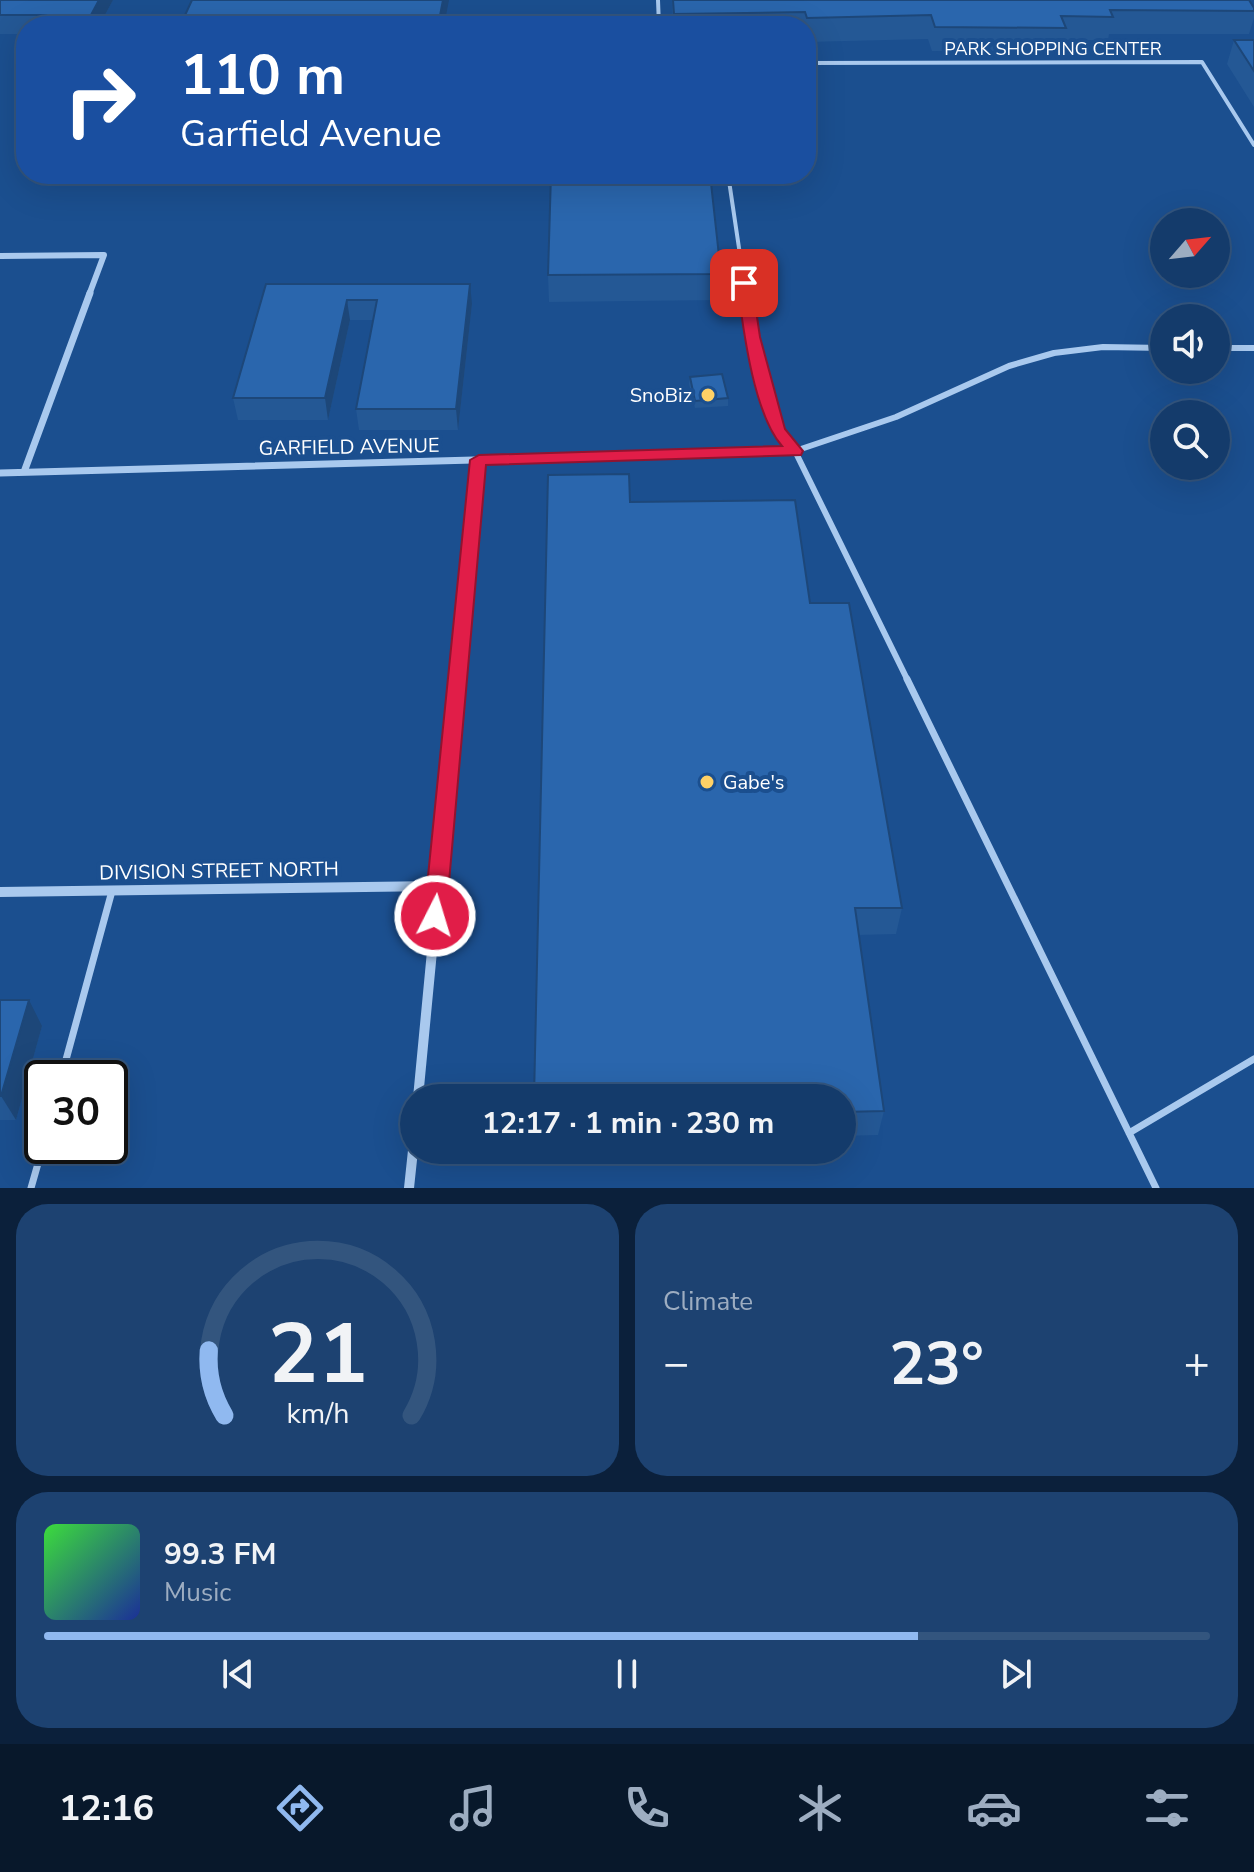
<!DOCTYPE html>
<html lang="en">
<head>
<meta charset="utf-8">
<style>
	:root { --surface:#143b6b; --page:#1d4271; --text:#f1f3f6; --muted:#9dadc1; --line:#33557e; --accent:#90b9f0 }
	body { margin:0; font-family:"Nunito Sans",sans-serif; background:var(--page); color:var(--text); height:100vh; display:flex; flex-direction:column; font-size:30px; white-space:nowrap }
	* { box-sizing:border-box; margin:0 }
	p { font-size:26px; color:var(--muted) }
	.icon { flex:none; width:44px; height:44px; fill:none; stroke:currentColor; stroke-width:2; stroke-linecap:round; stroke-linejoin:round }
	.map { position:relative; height:1188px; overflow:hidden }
	.side { display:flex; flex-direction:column; gap:16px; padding:16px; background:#0b203b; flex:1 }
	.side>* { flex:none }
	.banner { position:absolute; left:16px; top:16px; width:800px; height:168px; border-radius:32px; box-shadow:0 8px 32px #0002,0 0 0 2px var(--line); background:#1a4fa0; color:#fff; overflow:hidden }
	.needle { width:52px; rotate:62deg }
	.buttons { position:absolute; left:1150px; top:208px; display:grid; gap:16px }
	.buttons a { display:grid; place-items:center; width:80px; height:80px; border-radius:50%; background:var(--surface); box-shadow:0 8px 32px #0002,0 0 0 2px var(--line); font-size:40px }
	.speed { position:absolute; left:24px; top:1060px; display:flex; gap:16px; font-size:40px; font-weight:700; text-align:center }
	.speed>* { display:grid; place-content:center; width:104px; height:104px; border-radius:50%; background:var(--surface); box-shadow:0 8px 32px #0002,0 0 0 2px var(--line); line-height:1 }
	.speed .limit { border:4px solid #111; border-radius:12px; background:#fff; color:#111 }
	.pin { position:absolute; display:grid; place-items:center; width:68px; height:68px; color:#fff; margin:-34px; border-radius:16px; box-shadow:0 4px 12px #0006 }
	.me { position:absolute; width:88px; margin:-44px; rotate:5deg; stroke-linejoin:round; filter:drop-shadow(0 0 6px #0008) }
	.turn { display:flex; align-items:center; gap:28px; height:168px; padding:0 32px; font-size:36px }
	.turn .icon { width:104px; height:104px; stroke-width:2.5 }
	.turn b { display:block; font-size:56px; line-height:68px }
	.big { font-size:60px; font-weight:700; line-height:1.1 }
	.side .card { flex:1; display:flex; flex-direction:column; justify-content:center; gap:12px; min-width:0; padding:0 28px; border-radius:32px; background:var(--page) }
	.side .dial { align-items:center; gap:0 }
	.dial svg { height:208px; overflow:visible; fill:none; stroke:var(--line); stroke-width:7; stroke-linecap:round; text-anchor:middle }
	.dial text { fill:var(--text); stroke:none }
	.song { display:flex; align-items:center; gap:24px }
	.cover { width:96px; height:96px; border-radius:12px; background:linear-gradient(135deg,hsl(120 70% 55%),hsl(230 70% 35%)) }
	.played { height:8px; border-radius:4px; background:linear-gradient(90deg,var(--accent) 75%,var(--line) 75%) }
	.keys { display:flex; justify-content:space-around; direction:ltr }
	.heat { display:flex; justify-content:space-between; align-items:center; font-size:44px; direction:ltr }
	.side .tiles { flex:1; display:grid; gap:16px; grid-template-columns:1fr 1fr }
	.card:last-child { grid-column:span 2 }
	.trip { position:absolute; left:400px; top:1084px; width:456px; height:80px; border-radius:40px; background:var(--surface); box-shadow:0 8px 32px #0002,0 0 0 2px var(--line); font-weight:700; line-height:80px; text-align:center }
	.tab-bar { display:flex; height:128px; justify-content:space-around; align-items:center; background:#08182b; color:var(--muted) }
	.tab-bar .icon { width:56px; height:56px }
	.tab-bar .on { color:var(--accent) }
	.tab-bar b { font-size:36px; color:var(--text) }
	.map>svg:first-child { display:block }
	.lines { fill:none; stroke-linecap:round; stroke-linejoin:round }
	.lane-far2 { stroke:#a9c9ee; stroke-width:4 }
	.lane-far1 { stroke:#a9c9ee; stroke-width:6 }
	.lane { stroke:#a9c9ee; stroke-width:7 }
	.street-far2 { stroke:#a9c9ee; stroke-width:6 }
	.street-far1 { stroke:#a9c9ee; stroke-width:7 }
	.street { stroke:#a9c9ee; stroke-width:10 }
	.wall { fill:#245895 }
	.shaded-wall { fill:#1d4779 }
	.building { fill:#2a66ad; stroke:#1d4779; stroke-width:2 }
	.route { fill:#e11d48; stroke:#92132f; stroke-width:2 }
	.poi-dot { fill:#ffd166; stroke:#1b4f8f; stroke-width:3 }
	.labels { text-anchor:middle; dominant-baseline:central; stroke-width:8; stroke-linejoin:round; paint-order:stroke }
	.far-street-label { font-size:18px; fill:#fff; stroke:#1b4f8f }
	.poi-label { font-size:20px; fill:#fff; stroke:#1b4f8f; text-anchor:end }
	.street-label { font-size:20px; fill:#fff; stroke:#1b4f8f }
</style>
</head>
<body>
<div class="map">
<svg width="1254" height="1188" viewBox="0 0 1254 1188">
	<rect width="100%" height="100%" fill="#1b4f8f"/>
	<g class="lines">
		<!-- lane-far2 -->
		<path class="lane-far2" d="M 658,0 L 659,26
			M 806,63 L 1202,62 L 1254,145
			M 728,174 L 746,295"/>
		<!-- lane-far1 -->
		<path class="lane-far1" d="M 746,293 L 752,337 L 777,430 L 795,451 L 908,681
			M 1216,348 L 1254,348
			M 795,451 L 896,417 L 1009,366 L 1054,353 L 1103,347 L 1164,348"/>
		<!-- lane -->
		<path class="lane" d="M 907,679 L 1156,1188
			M 61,1078 L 112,891
			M 1129,1133 L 1254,1059
			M 31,1188 L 43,1146"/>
		<!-- street-far2 -->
		<path class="street-far2" d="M 0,256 L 104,255 L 89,295"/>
		<!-- street-far1 -->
		<path class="street-far1" d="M 24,472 L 90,293
			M 0,473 L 795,451
			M 458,681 L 479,460"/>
		<!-- street -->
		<path class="street" d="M 0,892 L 438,886
			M 418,1098 L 458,679
			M 409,1188 L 414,1141"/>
	</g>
	<!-- wall -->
	<path class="wall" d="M 0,0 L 113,0 L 99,26 L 26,26 L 26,34 L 0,34 Z
		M 672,0 L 1249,0 L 1254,8 L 1254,18 L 1249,34 L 1109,34 L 1108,40 L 1063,40 L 1061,52 L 932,51 L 928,39 L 806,42 L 806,26 L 673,26 Z
		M 1234,40 L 1254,40 L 1254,107 L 1227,64 Z
		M 721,274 L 720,300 L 549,302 L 548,275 Z
		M 266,284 L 472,304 L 458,430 L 359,430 L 356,409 L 373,320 L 350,320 L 328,420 L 238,420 L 233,398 Z
		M 690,377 L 728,398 L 728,406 L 695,408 L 689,384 Z
		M 630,502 L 810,603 L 902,908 L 896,934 L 858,935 L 884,1111 L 878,1135 L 842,1136 L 842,1098 Z
		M 0,1000 L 42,1026 L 16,1120 L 0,1120 Z"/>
	<!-- shaded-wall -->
	<path class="shaded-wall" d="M 99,0 L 113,0 L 99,26 L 94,26 L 91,15 Z
		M 443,0 L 449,0 L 444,26 L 438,26 Z
		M 470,284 L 472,304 L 458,430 L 456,409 Z
		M 347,300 L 350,320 L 328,420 L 325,398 Z
		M 29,1000 L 42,1026 L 16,1120 L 1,1096 Z"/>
	<!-- building -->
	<path class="building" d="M 0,0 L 99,0 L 91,15 L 0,15 Z
		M 192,0 L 443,0 L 438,26 L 180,26 Z
		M 673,0 L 1249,0 L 1254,8 L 1254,11 L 1110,10 L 1113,17 L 1061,16 L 1066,28 L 935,27 L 931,15 L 807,18 L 805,12 L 674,14 Z
		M 1234,40 L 1254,40 L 1254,71 Z
		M 551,174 L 710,174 L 721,274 L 548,275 Z
		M 266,284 L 470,284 L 456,409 L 356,409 L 377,300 L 347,300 L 325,398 L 233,398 Z
		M 722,374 L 728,398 L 695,401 L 690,377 Z
		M 629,474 L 630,502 L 795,500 L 810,603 L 849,603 L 902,908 L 855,908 L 884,1111 L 842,1112 L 842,1098 L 534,1098 L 548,475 Z
		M 0,1000 L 29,1000 L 1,1096 L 0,1096 Z"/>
	<!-- route -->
	<path class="route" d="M 744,278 L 752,283 L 760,337 L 785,429 L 803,451 L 801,455 L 486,465 L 446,916 L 443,922 L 435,925 L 428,922 L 424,916 L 470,460 L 479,455 L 782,446 C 753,413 743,327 737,283 Z"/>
	<!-- markers -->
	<g class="poi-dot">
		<circle cx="708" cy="395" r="8"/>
		<circle cx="707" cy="782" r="8"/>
	</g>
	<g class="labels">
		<!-- far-street labels -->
		<g class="far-street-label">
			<text x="1053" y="49">PARK SHOPPING CENTER</text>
		</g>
		<!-- poi labels -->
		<g class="poi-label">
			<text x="692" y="395">SnoBiz</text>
			<text x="723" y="782" text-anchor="start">Gabe's</text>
		</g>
		<!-- street labels -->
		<g class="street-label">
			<text transform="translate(349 447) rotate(-1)">GARFIELD AVENUE</text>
			<text transform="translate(219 871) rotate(-1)">DIVISION STREET NORTH</text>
		</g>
	</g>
</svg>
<div class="buttons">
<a><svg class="needle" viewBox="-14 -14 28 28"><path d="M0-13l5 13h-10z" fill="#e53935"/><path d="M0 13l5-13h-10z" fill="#9dadc1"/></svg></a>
<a><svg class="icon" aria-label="sound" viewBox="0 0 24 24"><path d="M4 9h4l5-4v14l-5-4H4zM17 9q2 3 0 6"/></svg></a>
<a><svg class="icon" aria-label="search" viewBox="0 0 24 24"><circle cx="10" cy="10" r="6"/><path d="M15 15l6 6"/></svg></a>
</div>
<div class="speed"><div class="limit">30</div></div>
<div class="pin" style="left:744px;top:283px;background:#d93025"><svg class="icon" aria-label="arrive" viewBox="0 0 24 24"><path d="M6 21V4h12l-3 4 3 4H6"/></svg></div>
<svg class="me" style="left:435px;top:916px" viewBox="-20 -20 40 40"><circle r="17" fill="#e11d48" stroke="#fff" stroke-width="3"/><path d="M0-11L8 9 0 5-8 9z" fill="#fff"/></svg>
<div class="trip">12:17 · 1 min · 230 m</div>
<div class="banner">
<div class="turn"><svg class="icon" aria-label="right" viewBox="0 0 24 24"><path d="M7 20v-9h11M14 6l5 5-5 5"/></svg><div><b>110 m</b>Garfield Avenue</div></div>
</div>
</div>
<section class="side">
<div class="tiles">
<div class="card dial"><svg viewBox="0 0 100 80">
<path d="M14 69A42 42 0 1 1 86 69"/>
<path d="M14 69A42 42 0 0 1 8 44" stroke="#90b9f0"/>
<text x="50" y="56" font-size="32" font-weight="700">21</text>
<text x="50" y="72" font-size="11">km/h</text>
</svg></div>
<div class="card"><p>Climate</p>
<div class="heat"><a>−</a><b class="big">23°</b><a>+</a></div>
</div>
<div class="card">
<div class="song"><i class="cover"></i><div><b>99.3 FM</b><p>Music</p></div></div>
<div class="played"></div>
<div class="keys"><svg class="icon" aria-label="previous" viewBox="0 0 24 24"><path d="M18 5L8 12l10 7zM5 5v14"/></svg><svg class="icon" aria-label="pause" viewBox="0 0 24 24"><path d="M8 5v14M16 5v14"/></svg><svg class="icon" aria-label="next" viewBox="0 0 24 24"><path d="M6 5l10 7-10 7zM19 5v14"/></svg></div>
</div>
</div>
</section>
<nav class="tab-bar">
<b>12:16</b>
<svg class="icon on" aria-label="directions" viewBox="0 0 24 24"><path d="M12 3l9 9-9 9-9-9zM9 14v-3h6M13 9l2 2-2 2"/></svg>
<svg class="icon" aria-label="music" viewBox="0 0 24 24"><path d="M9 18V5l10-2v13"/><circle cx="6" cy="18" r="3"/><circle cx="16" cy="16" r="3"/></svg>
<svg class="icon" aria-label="phone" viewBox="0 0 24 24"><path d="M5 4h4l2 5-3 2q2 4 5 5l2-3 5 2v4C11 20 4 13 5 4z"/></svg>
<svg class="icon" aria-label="climate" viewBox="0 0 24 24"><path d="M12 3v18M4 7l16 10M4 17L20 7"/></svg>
<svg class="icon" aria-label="car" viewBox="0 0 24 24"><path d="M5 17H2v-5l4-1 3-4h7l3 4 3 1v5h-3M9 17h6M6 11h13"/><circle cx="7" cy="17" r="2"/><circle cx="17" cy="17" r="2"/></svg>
<svg class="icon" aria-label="filters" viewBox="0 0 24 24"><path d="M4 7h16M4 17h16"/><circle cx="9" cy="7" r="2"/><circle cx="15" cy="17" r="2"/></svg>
</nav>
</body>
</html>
